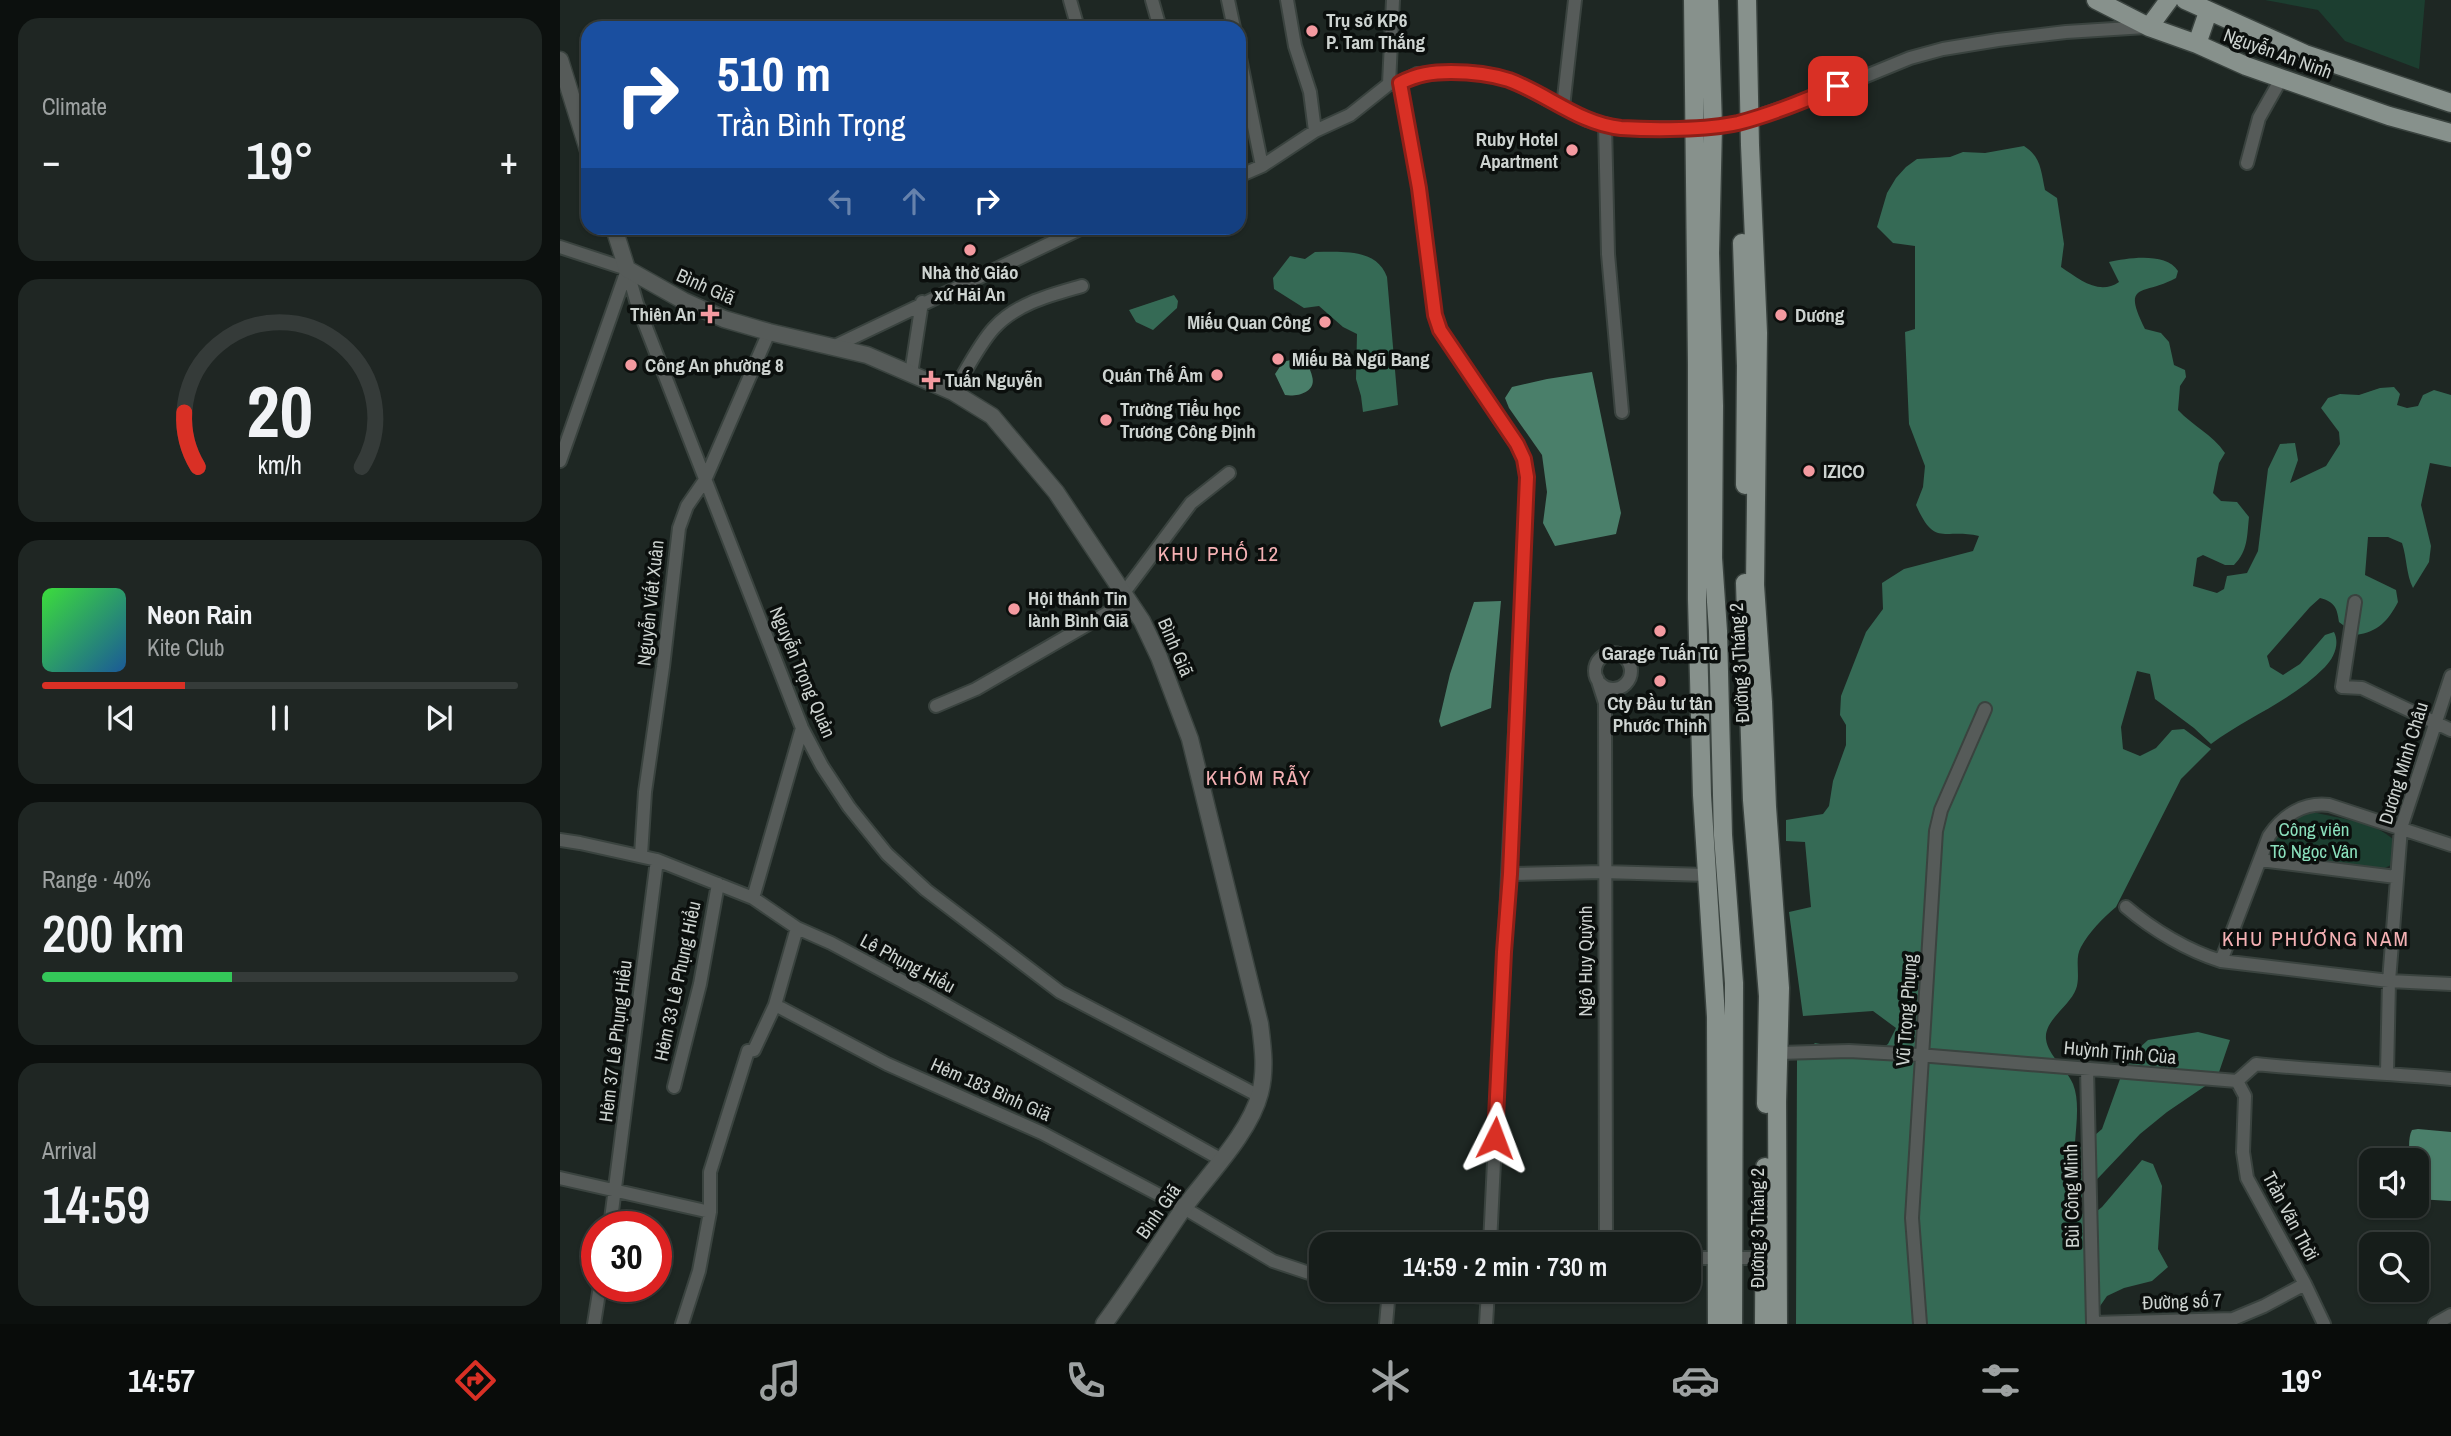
<!DOCTYPE html>
<html lang="en">
<head>
<meta charset="utf-8">
<style>
	:root { --surface:#161d1a; --page:#1f2623; --text:#f1f3f6; --muted:#9ea2a2; --line:#353b39; --accent:#d93025 }
	body { margin:0; font-family:"Archivo Narrow",sans-serif; background:var(--page); color:var(--text); height:100vh; display:flex; flex-direction:column; font-size:26px; white-space:nowrap }
	* { box-sizing:border-box; margin:0 }
	p { font-size:23px; color:var(--muted) }
	.icon { flex:none; width:38px; height:38px; fill:none; stroke:currentColor; stroke-width:2; stroke-linecap:round; stroke-linejoin:round }
	.map { position:relative; flex:1; overflow:hidden }
	.sheet { display:flex; flex-direction:column; gap:18px; padding:18px; background:#0c100e; width:560px }
	.sheet>* { flex:none }
	.banner { position:absolute; left:21px; top:21px; width:665px; height:214px; border-radius:21px; box-shadow:0 2px 5px #0004,0 0 0 2px var(--line); background:#1a4fa0; color:#fff; overflow:hidden }
	.controls { position:absolute; left:1799px; top:1148px; display:grid; gap:14px }
	.controls a { display:grid; place-items:center; width:70px; height:70px; border-radius:14px; background:var(--surface); box-shadow:0 2px 5px #0004,0 0 0 2px var(--line); font-size:35px }
	.speed { position:absolute; left:21px; top:1211px; display:flex; gap:14px; font-size:35px; font-weight:700; text-align:center }
	.speed>* { display:grid; place-content:center; width:91px; height:91px; border-radius:50%; background:var(--surface); box-shadow:0 2px 5px #0004,0 0 0 2px var(--line); line-height:1 }
	.speed .limit { border:10px solid #d22; background:#fff; color:#111 }
	.pin { position:absolute; display:grid; place-items:center; width:60px; height:60px; color:#fff; margin:-30px; border-radius:14px; box-shadow:0 4px 10px #0006 }
	.me { position:absolute; width:77px; margin:-38px; rotate:3deg; stroke-linejoin:round; filter:drop-shadow(0 0 5px #0008) }
	.turn { display:flex; align-items:center; gap:24px; height:147px; padding:0 21px; font-size:32px }
	.turn .icon { width:91px; height:91px; stroke-width:2.5 }
	.turn b { display:block; font-size:49px; line-height:60px }
	.lanes { display:flex; align-items:center; height:66px; padding:0 21px; background:#0003; justify-content:center; gap:35px; direction:ltr }
	.lanes .off { opacity:.35 }
	.big { font-size:52px; font-weight:600; line-height:1.1 }
	.sheet .widget { flex:1; display:flex; flex-direction:column; justify-content:center; gap:10px; min-width:0; padding:0 24px; border-radius:21px; background:var(--page) }
	.sheet .dial { align-items:center; gap:0 }
	.dial svg { height:182px; overflow:visible; fill:none; stroke:var(--line); stroke-width:7; stroke-linecap:round; text-anchor:middle }
	.dial text { fill:var(--text); stroke:none }
	.song { display:flex; align-items:center; gap:21px }
	.cover { width:84px; height:84px; border-radius:10px; background:linear-gradient(135deg,hsl(120 70% 55%),hsl(210 70% 35%)) }
	.played { height:7px; border-radius:4px; background:linear-gradient(90deg,var(--accent) 30%,var(--line) 30%) }
	.keys { display:flex; justify-content:space-around; direction:ltr }
	.heat { display:flex; justify-content:space-between; align-items:center; font-size:38px; direction:ltr }
	.charge { height:10px; border-radius:5px; background:linear-gradient(90deg,#34c759 40%,var(--line) 0) }
	.trip { position:absolute; left:749px; top:1232px; width:392px; height:70px; border-radius:21px; background:var(--surface); box-shadow:0 2px 5px #0004,0 0 0 2px var(--line); font-weight:600; line-height:70px; text-align:center }
	.dock { display:flex; height:112px; justify-content:space-around; align-items:center; background:#090c0a; color:var(--muted) }
	.dock .icon { width:49px; height:49px }
	.dock .selected { color:var(--accent) }
	.dock b { font-size:32px; color:var(--text) }
	main { display:flex; flex:1; min-height:0 }
	.map>svg:first-child { display:block }
	.green { fill:#1c3e30 }
	.forest { fill:#356a55 }
	.water { fill:#4a7f6a }
	.lines { fill:none; stroke-linecap:round; stroke-linejoin:round }
	.minor-casing { stroke:#3a433f; stroke-width:16 }
	.tertiary-casing { stroke:#3a433f; stroke-width:19 }
	.primary-casing { stroke:#3a433f; stroke-width:21 }
	.minor { stroke:#565b59; stroke-width:12 }
	.tertiary { stroke:#565b59; stroke-width:16 }
	.primary { stroke:#87918c; stroke-width:18 }
	.route-casing { stroke:#8d1f18; stroke-width:18 }
	.route { stroke:#d93025; stroke-width:12 }
	.poi-dot { fill:#f49aa0; stroke:#0b0f0d; stroke-width:2.5 }
	.labels { text-anchor:middle; dominant-baseline:central; stroke-width:7; stroke-linejoin:round; paint-order:stroke }
	.poi-label { font-size:19px; font-weight:bold; fill:#cdd3d0; stroke:#0b0f0d; text-anchor:start }
	.street-label { font-size:19px; fill:#cdd3d0; stroke:#0b0f0d }
	.park-label { font-size:19px; fill:#8adfbc; stroke:#0b0f0d }
	.neighbourhood-label { font-size:21px; letter-spacing:2px; fill:#f5b1b4; stroke:#0b0f0d }
</style>
</head>
<body>
<main>
<section class="sheet">
<div class="widget"><p>Climate</p>
<div class="heat"><a>−</a><b class="big">19°</b><a>+</a></div>
</div>
<div class="widget dial"><svg viewBox="0 0 100 80">
<path d="M14 69A42 42 0 1 1 86 69"/>
<path d="M14 69A42 42 0 0 1 8 45" stroke="#d93025"/>
<text x="50" y="56" font-size="32" font-weight="700">20</text>
<text x="50" y="72" font-size="11">km/h</text>
</svg></div>
<div class="widget">
<div class="song"><i class="cover"></i><div><b>Neon Rain</b><p>Kite Club</p></div></div>
<div class="played"></div>
<div class="keys"><svg class="icon" aria-label="previous" viewBox="0 0 24 24"><path d="M18 5L8 12l10 7zM5 5v14"/></svg><svg class="icon" aria-label="pause" viewBox="0 0 24 24"><path d="M8 5v14M16 5v14"/></svg><svg class="icon" aria-label="next" viewBox="0 0 24 24"><path d="M6 5l10 7-10 7zM19 5v14"/></svg></div>
</div>
<div class="widget"><p>Range · 40%</p><b class="big">200 km</b><div class="charge"></div></div>
<div class="widget"><p>Arrival</p><b class="big">14:59</b></div>
</section>
<div class="map">
<svg width="1891" height="1324" viewBox="0 0 1891 1324">
	<rect width="100%" height="100%" fill="#1e2723"/>
	<!-- green -->
	<path class="green" d="M 1705,0 L 1865,0 L 1859,69 L 1785,41 L 1758,10 Z
		M 1753,812 C 1780,819 1814,821 1834,840 L 1833,864 L 1821,870 L 1729,864 L 1717,855 C 1710,828 1731,819 1753,812 Z"/>
	<!-- forest -->
	<path class="forest" d="M 1464,146 C 1481,157 1481,171 1485,190 L 1497,198 L 1504,244 L 1501,267 C 1519,279 1539,296 1559,282 L 1549,262 C 1568,258 1606,252 1618,271 L 1616,278 C 1583,296 1561,281 1585,329 L 1601,333 L 1609,342 L 1614,365 L 1625,370 L 1626,377 L 1620,386 L 1618,410 C 1633,426 1652,434 1665,453 L 1659,463 L 1653,493 L 1661,501 L 1677,502 L 1689,517 C 1687,536 1688,551 1674,565 L 1665,565 L 1643,555 L 1637,558 L 1633,586 L 1657,593 L 1664,589 L 1667,576 L 1687,573 L 1698,551 L 1708,469 L 1720,444 L 1735,443 L 1738,460 L 1730,483 L 1766,466 L 1780,444 L 1779,432 L 1761,408 L 1768,398 L 1780,394 L 1799,395 L 1820,388 L 1834,387 L 1840,394 L 1837,405 L 1847,408 L 1858,406 L 1863,395 L 1874,390 L 1891,395 L 1891,467 L 1870,463 L 1861,505 L 1871,546 L 1869,562 L 1853,588 C 1846,574 1847,558 1842,543 L 1828,537 L 1808,537 L 1805,575 L 1836,590 L 1838,602 C 1828,621 1818,632 1796,635 L 1779,622 C 1777,608 1775,602 1760,598 L 1750,607 L 1707,656 L 1710,667 L 1723,675 L 1740,664 L 1765,635 L 1774,632 C 1780,644 1774,658 1765,667 C 1733,700 1687,717 1651,744 L 1634,728 L 1595,699 L 1590,674 L 1577,671 L 1561,727 L 1563,749 L 1580,756 L 1596,748 L 1612,730 L 1624,729 L 1651,749 L 1621,779 L 1556,907 C 1543,918 1529,932 1521,947 C 1514,959 1521,976 1516,989 C 1510,1006 1484,1020 1486,1039 C 1488,1056 1507,1069 1513,1084 C 1520,1101 1516,1126 1515,1143 L 1521,1147 L 1542,1129 L 1560,1079 L 1577,1050 L 1588,1040 L 1638,1032 L 1670,1040 L 1657,1078 L 1607,1112 L 1580,1134 L 1525,1192 L 1516,1206 L 1527,1219 L 1542,1207 L 1582,1160 L 1593,1164 L 1602,1186 L 1598,1249 L 1608,1267 L 1592,1281 L 1564,1288 L 1547,1296 L 1538,1309 L 1532,1324 L 1236,1324 L 1237,1060 L 1255,1043 L 1313,1054 L 1328,1044 L 1336,1028 L 1313,1011 L 1243,1016 L 1229,912 L 1251,907 L 1245,842 L 1226,841 L 1226,820 L 1263,814 L 1269,806 L 1273,781 L 1286,745 L 1286,725 L 1280,715 L 1281,696 L 1306,632 L 1323,609 L 1322,583 L 1344,569 L 1413,551 L 1419,536 C 1383,528 1375,548 1356,505 L 1363,487 L 1365,466 L 1349,424 L 1345,332 L 1355,329 L 1355,246 L 1333,243 L 1317,227 L 1327,193 L 1336,178 L 1346,167 L 1357,159 L 1390,157 L 1403,152 L 1425,153 Z
		M 755,252 C 781,252 817,248 827,277 L 838,405 L 803,412 L 801,396 L 796,379 L 797,334 L 783,327 L 759,306 L 744,308 L 714,289 L 713,278 L 730,256 L 745,259 Z
		M 614,295 L 618,301 L 617,308 L 593,330 L 576,322 L 569,310 Z"/>
	<!-- water -->
	<path class="water" d="M 738,358 L 745,360 C 747,365 751,370 752,376 C 757,392 738,397 725,395 L 715,374 L 723,362 Z
		M 1032,372 L 1061,513 L 1056,534 L 995,546 L 983,523 L 987,492 L 982,455 L 949,408 L 945,398 L 952,387 L 987,379 Z
		M 941,601 L 931,708 L 881,727 L 879,721 L 890,674 L 914,602 Z
		M 1858,1129 L 1891,1132 L 1891,1201 L 1857,1199 L 1857,1160 L 1850,1160 C 1849,1151 1848,1137 1852,1130 Z"/>
	<g class="lines">
		<defs>
			<path id="minor" d="M 510,0 L 518,28
				M 592,0 L 600,28
				M 668,0 L 674,28
				M 727,0 L 735,46 L 750,92 L 755,131
				M 679,53 L 702,166
				M 840,83 L 859,188 L 875,315 L 880,330 L 957,445 L 964,459 L 967,477 C 956,733 942,989 930,1244
				M 829,84 L 833,0
				M 1003,107 L 1015,0
				M 1045,124 L 1048,254 L 1062,412
				M 1687,163 L 1699,118 L 1721,79
				M 679,176 L 702,166 L 755,131 L 790,115 L 829,84 L 840,83 L 857,74 L 909,72 L 931,75 L 952,81 L 1027,120 L 1060,128 L 1136,128 L 1178,123 L 1250,99 L 1350,58 L 1383,49 L 1438,40 L 1506,32 L 1586,27
				M 0,247 L 67,269
				M 67,269 L 77,304 L 242,728 L 262,766 L 289,807 L 327,854 L 366,890 L 500,992 L 699,1096
				M 271,348 L 522,228
				M 351,374 L 362,302
				M 393,392 C 405,373 419,344 434,328 C 457,303 491,295 522,286
				M 0,461 L 67,270
				M 563,594 L 631,503 L 669,473
				M 1795,602 L 1782,687 L 1802,688 L 1891,730
				M1035 671a18 18 0 1 1 36 0a18 18 0 1 1-36 0Z
				M 1037,678 L 1045,703 L 1046,1244
				M 376,706 L 416,689 L 568,601
				M 0,840 L 20,843 L 97,860 L 193,898 L 237,928 L 271,943 L 370,996 L 662,1160
				M 81,855 L 85,792 L 103,667 L 119,528 L 127,506 L 145,480 L 209,332
				M 1700,860 L 1836,877
				M 950,874 L 1043,872 L 1147,875
				M 193,898 L 242,728
				M 1566,907 C 1593,930 1628,951 1661,961 L 1829,981 L 1891,984
				M 1661,961 L 1709,836 C 1723,815 1744,802 1769,805 L 1891,845
				M 221,1008 L 327,1064 L 482,1133 L 624,1208 L 713,1261 L 761,1277
				M 1219,1053 L 1289,1051 L 1359,1055 L 1677,1081 L 1696,1064 C 1761,1071 1826,1073 1891,1079
				M 1527,1069 L 1533,1323 L 1673,1319 L 1704,1306 L 1745,1284
				M 1827,1073 L 1829,981 L 1841,828 L 1891,676
				M 1677,1081 L 1685,1096 L 1683,1152 L 1687,1178 L 1745,1284 L 1764,1324
				M 114,1087 L 140,984 L 158,884
				M 0,1178 L 150,1212
				M 50,1227 L 97,860
				M 1129,1258 L 1210,1258
				M 834,1290 L 927,1297
				M 34,1324 L 40,1286
				M 122,1324 L 139,1271 L 150,1212 L 150,1172 L 188,1051 L 194,1050 L 215,1005 L 237,928
				M 826,1324 L 829,1290
				M 926,1324 L 928,1290
				M 1360,1324 L 1352,1218 L 1376,831 L 1381,810 L 1425,709
				M 1875,1324 L 1891,1315"/>
			<path id="tertiary" d="M 0,60 L 28,150
				M 54,228 L 67,269 L 124,301 L 164,319 L 209,332 L 307,355 L 393,392 L 432,416 L 496,492 L 582,621 L 599,657 L 630,739 L 700,1024 C 703,1048 706,1070 700,1093 C 690,1133 647,1176 623,1209 C 597,1247 572,1286 544,1324"/>
			<path id="primary" d="M 1133,0 L 1137,364 L 1137,599 L 1142,795 L 1156,1017 L 1157,1324
				M 1149,0 L 1153,126 L 1150,253 L 1154,406 L 1153,558 L 1158,631 L 1163,835 L 1174,983 L 1173,1324
				M 1187,0 L 1190,145 L 1198,333 L 1195,585 L 1203,702 L 1207,807 L 1220,988 L 1217,1102 L 1218,1324
				M 1536,0 L 1589,27 L 1637,44 L 1686,66 L 1829,116 L 1891,133
				M 1625,0 L 1745,54 L 1891,103
				M 1589,27 L 1609,0
				M 1637,44 L 1648,12
				M 1182,243 L 1186,366 L 1185,485
				M 1185,583 L 1192,800 L 1208,996 L 1206,1104
				M 1204,1324 L 1205,1167"/>
		</defs>
		<!-- minor casing -->
		<use href="#minor" class="minor-casing"/>
		<!-- tertiary casing -->
		<use href="#tertiary" class="tertiary-casing"/>
		<!-- primary casing -->
		<use href="#primary" class="primary-casing"/>
		<!-- minor -->
		<use href="#minor" class="minor"/>
		<!-- tertiary -->
		<use href="#tertiary" class="tertiary"/>
		<!-- primary -->
		<use href="#primary" class="primary"/>
	</g>
	<g class="lines">
		<defs>
			<path id="route" d="M 935,1138 L 944,952 L 950,874 L 967,477 L 964,459 L 957,444 L 880,330 L 875,315 L 859,188 L 840,83 C 858,74 872,72 891,72 C 911,72 930,74 949,80 C 987,94 1020,124 1061,128 C 1094,130 1146,130 1178,123 C 1209,115 1249,99 1278,86"/>
		</defs>
		<!-- route casing -->
		<use href="#route" class="route-casing"/>
		<!-- route -->
		<use href="#route" class="route"/>
	</g>
	<!-- markers -->
	<g class="poi-dot">
		<circle cx="752" cy="31" r="7"/>
		<circle cx="1012" cy="150" r="7"/>
		<circle cx="410" cy="250" r="7"/>
		<path d="M146.5 303.5h7v7h7v7h-7v7h-7v-7h-7v-7h7z"/>
		<circle cx="1221" cy="315" r="7"/>
		<circle cx="765" cy="322" r="7"/>
		<circle cx="718" cy="359" r="7"/>
		<circle cx="71" cy="365" r="7"/>
		<circle cx="657" cy="375" r="7"/>
		<path d="M367.5 369.5h7v7h7v7h-7v7h-7v-7h-7v-7h7z"/>
		<circle cx="546" cy="420" r="7"/>
		<circle cx="1249" cy="471" r="7"/>
		<circle cx="454" cy="609" r="7"/>
		<circle cx="1100" cy="631" r="7"/>
		<circle cx="1100" cy="681" r="7"/>
	</g>
	<g class="labels">
		<!-- poi labels -->
		<g class="poi-label">
			<text x="766" y="20">Trụ sở KP6<tspan x="766" dy="22">P. Tam Thắng</tspan></text>
			<text x="998" y="139" text-anchor="end">Ruby Hotel<tspan x="998" dy="22">Apartment</tspan></text>
			<text x="410" y="272" text-anchor="middle">Nhà thờ Giáo<tspan x="410" dy="22">xứ Hải An</tspan></text>
			<text x="136" y="314" text-anchor="end">Thiên An</text>
			<text x="1235" y="315">Dương</text>
			<text x="751" y="322" text-anchor="end">Miếu Quan Công</text>
			<text x="732" y="359">Miếu Bà Ngũ Bang</text>
			<text x="85" y="365">Công An phường 8</text>
			<text x="643" y="375" text-anchor="end">Quán Thế Âm</text>
			<text x="385" y="380">Tuấn Nguyễn</text>
			<text x="560" y="409">Trường Tiểu học<tspan x="560" dy="22">Trương Công Định</tspan></text>
			<text x="1263" y="471">IZICO</text>
			<text x="468" y="598">Hội thánh Tin<tspan x="468" dy="22">lành Bình Giã</tspan></text>
			<text x="1100" y="653" text-anchor="middle">Garage Tuấn Tú</text>
			<text x="1100" y="703" text-anchor="middle">Cty Đầu tư tân<tspan x="1100" dy="22">Phước Thịnh</tspan></text>
		</g>
		<!-- street labels -->
		<g class="street-label">
			<text transform="translate(1718 53) rotate(20)">Nguyễn An Ninh</text>
			<text transform="translate(146 286) rotate(24)">Bình Giã</text>
			<text transform="translate(90 603) rotate(-84)">Nguyễn Viết Xuân</text>
			<text transform="translate(616 647) rotate(67)">Bình Giã</text>
			<text transform="translate(1179 663) rotate(-93)">Đường 3 Tháng 2</text>
			<text transform="translate(243 672) rotate(67)">Nguyễn Trọng Quản</text>
			<text transform="translate(1843 763) rotate(-73)">Dương Minh Châu</text>
			<text transform="translate(1025 961) rotate(-90)">Ngô Huy Quỳnh</text>
			<text transform="translate(348 963) rotate(28)">Lê Phụng Hiểu</text>
			<text transform="translate(117 981) rotate(-78)">Hẻm 33 Lê Phụng Hiểu</text>
			<text transform="translate(1346 1010) rotate(-86)">Vũ Trọng Phụng</text>
			<text transform="translate(55 1041) rotate(-83)">Hẻm 37 Lê Phụng Hiểu</text>
			<text transform="translate(1560 1052) rotate(5)">Huỳnh Tịnh Của</text>
			<text transform="translate(431 1089) rotate(24)">Hẻm 183 Bình Giã</text>
			<text transform="translate(1511 1196) rotate(-91)">Bùi Công Minh</text>
			<text transform="translate(598 1211) rotate(-55)">Bình Giã</text>
			<text transform="translate(1731 1216) rotate(62)">Trần Văn Thời</text>
			<text transform="translate(1197 1228) rotate(-90)">Đường 3 Tháng 2</text>
			<text transform="translate(1622 1301) rotate(-2)">Đường số 7</text>
		</g>
		<!-- park labels -->
		<g class="park-label">
			<text x="1754" y="829">Công viên<tspan x="1754" dy="22">Tô Ngọc Vân</tspan></text>
		</g>
		<!-- neighbourhood labels -->
		<g class="neighbourhood-label">
			<text x="659" y="553">KHU PHỐ 12</text>
			<text x="699" y="777">KHÓM RẪY</text>
			<text x="1756" y="938">KHU PHƯƠNG NAM</text>
		</g>
	</g>
</svg>
<div class="controls">
<a><svg class="icon" aria-label="sound" viewBox="0 0 24 24"><path d="M4 9h4l5-4v14l-5-4H4zM17 9q2 3 0 6"/></svg></a>
<a><svg class="icon" aria-label="search" viewBox="0 0 24 24"><circle cx="10" cy="10" r="6"/><path d="M15 15l6 6"/></svg></a>
</div>
<div class="speed"><div class="limit">30</div></div>
<div class="pin" style="left:1278px;top:86px;background:#d93025"><svg class="icon" aria-label="arrive" viewBox="0 0 24 24"><path d="M6 21V4h12l-3 4 3 4H6"/></svg></div>
<svg class="me" style="left:935px;top:1138px" viewBox="-20 -20 40 40"><path d="M0-17L14 15 0 8-14 15z" fill="#d93025" stroke="#fff" stroke-width="4"/></svg>
<div class="trip">14:59 · 2 min · 730 m</div>
<div class="banner">
<div class="turn"><svg class="icon" aria-label="right" viewBox="0 0 24 24"><path d="M7 20v-9h11M14 6l5 5-5 5"/></svg><div><b>510 m</b>Trần Bình Trọng</div></div>
<div class="lanes"><svg class="icon off" aria-label="left" viewBox="0 0 24 24"><path d="M17 20v-9H6M10 6l-5 5 5 5"/></svg><svg class="icon off" aria-label="ahead" viewBox="0 0 24 24"><path d="M12 20V5M6 11l6-6 6 6"/></svg><svg class="icon" aria-label="right" viewBox="0 0 24 24"><path d="M7 20v-9h11M14 6l5 5-5 5"/></svg></div>
</div>
</div>
</main>
<nav class="dock">
<b>14:57</b>
<svg class="icon selected" aria-label="directions" viewBox="0 0 24 24"><path d="M12 3l9 9-9 9-9-9zM9 14v-3h6M13 9l2 2-2 2"/></svg>
<svg class="icon" aria-label="music" viewBox="0 0 24 24"><path d="M9 18V5l10-2v13"/><circle cx="6" cy="18" r="3"/><circle cx="16" cy="16" r="3"/></svg>
<svg class="icon" aria-label="phone" viewBox="0 0 24 24"><path d="M5 4h4l2 5-3 2q2 4 5 5l2-3 5 2v4C11 20 4 13 5 4z"/></svg>
<svg class="icon" aria-label="climate" viewBox="0 0 24 24"><path d="M12 3v18M4 7l16 10M4 17L20 7"/></svg>
<svg class="icon" aria-label="car" viewBox="0 0 24 24"><path d="M5 17H2v-5l4-1 3-4h7l3 4 3 1v5h-3M9 17h6M6 11h13"/><circle cx="7" cy="17" r="2"/><circle cx="17" cy="17" r="2"/></svg>
<svg class="icon" aria-label="filters" viewBox="0 0 24 24"><path d="M4 7h16M4 17h16"/><circle cx="9" cy="7" r="2"/><circle cx="15" cy="17" r="2"/></svg>
<b>19°</b>
</nav>
</body>
</html>
